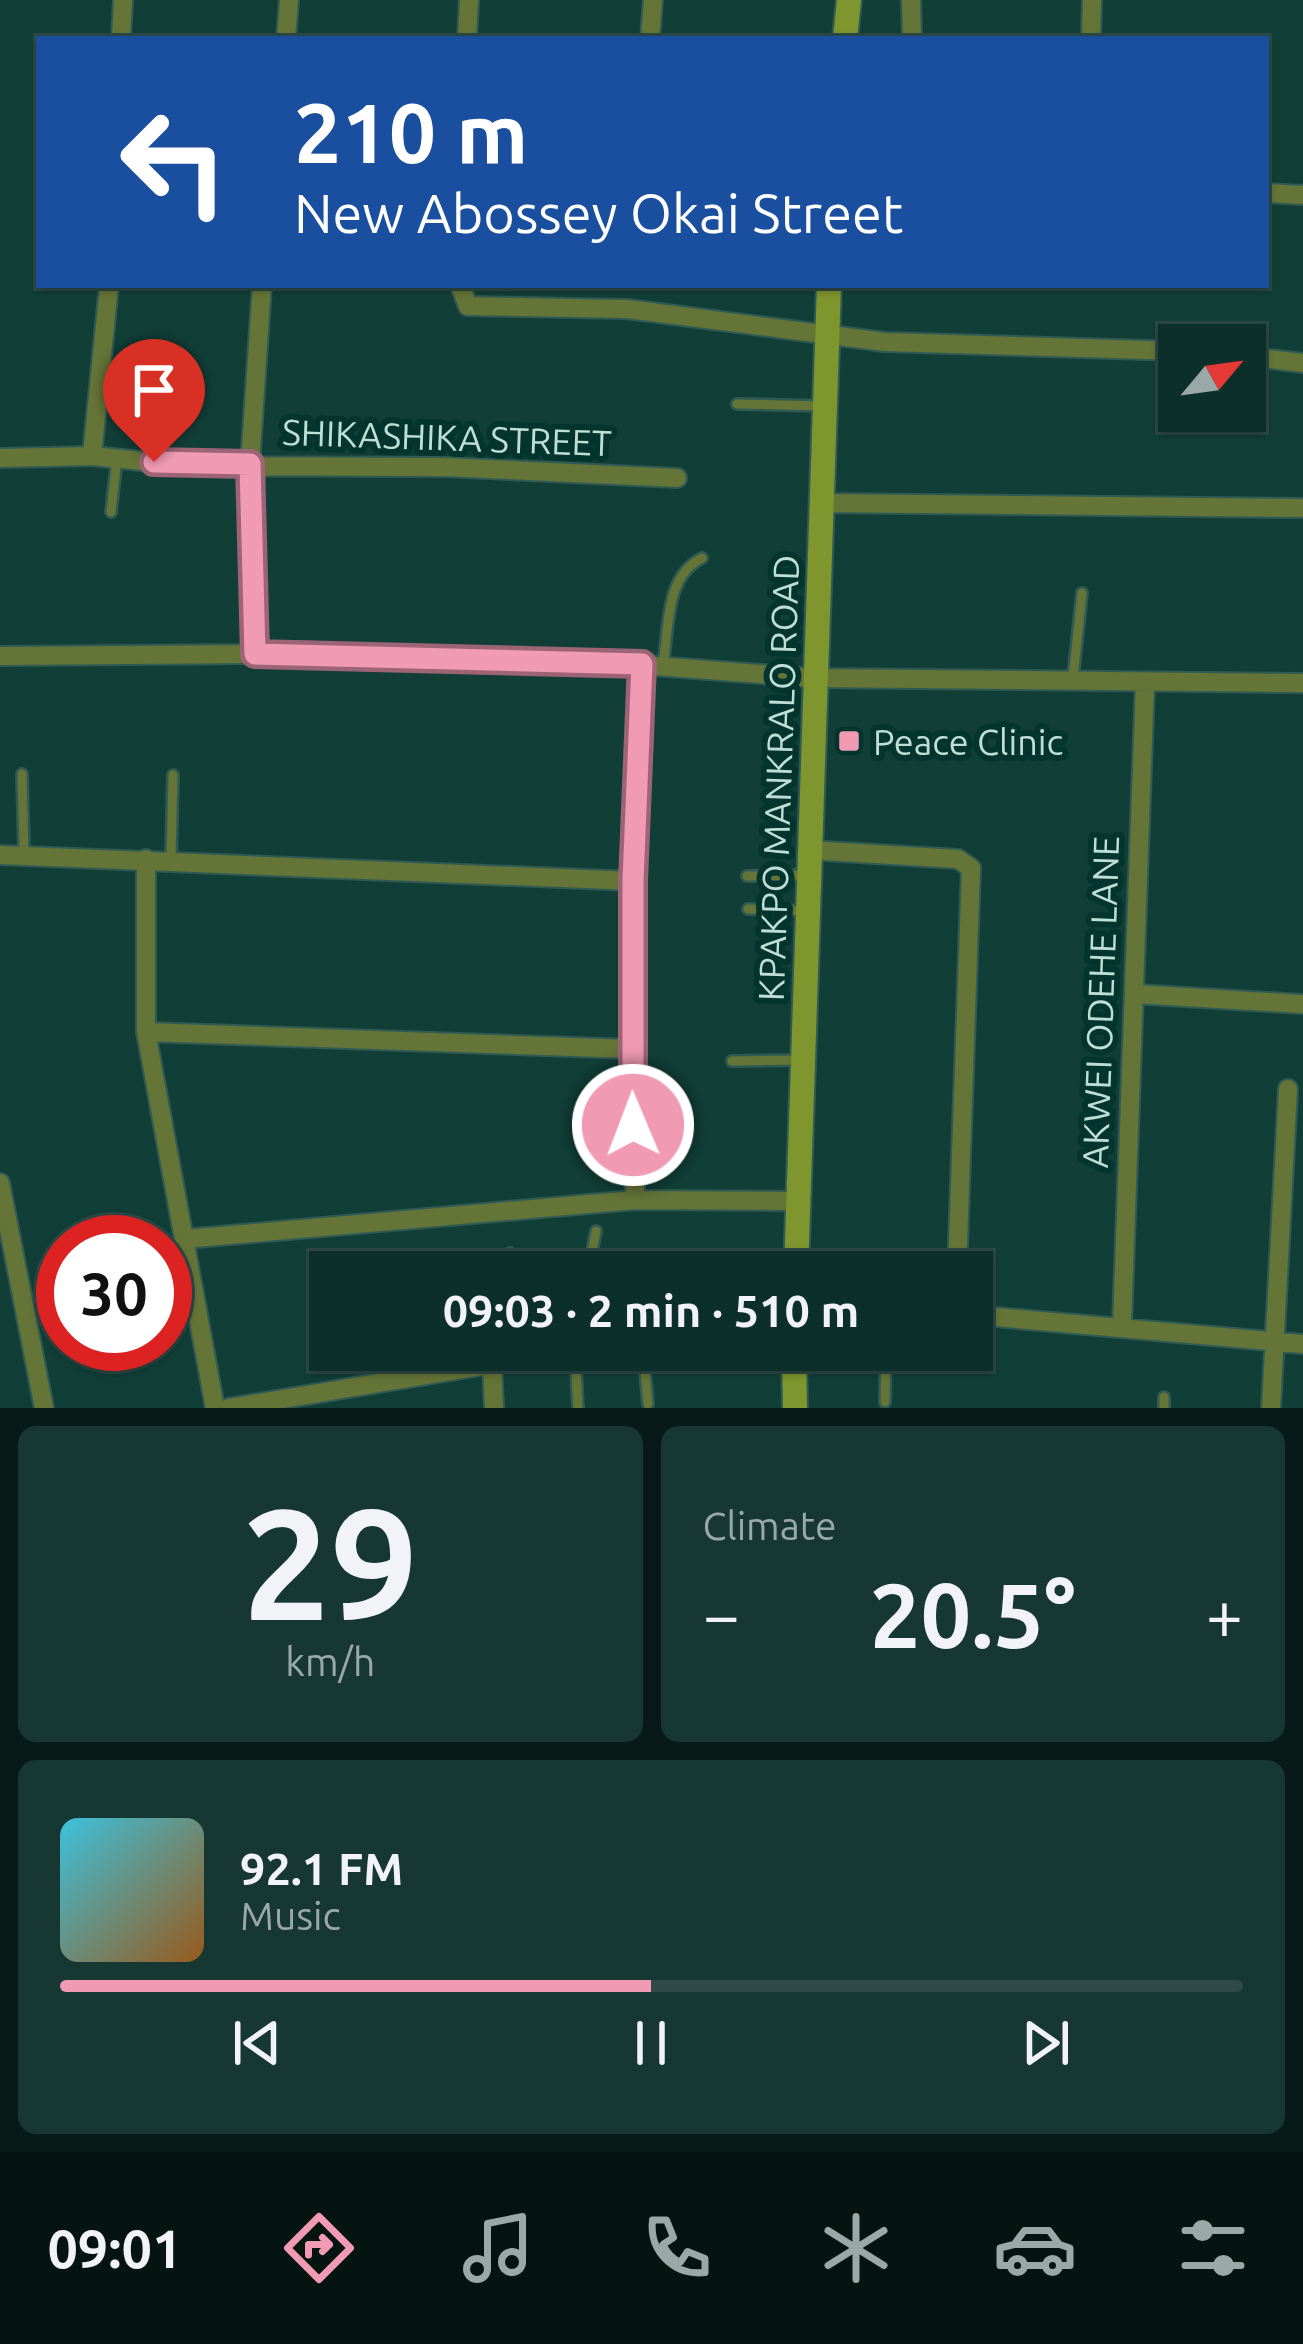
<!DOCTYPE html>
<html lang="en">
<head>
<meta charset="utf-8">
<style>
	:root { --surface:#0d2f2a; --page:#163732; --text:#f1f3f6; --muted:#9aa9a8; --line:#2d4a47; --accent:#f19ab4 }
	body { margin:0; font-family:Ubuntu,sans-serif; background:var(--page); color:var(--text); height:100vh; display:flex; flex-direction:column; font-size:45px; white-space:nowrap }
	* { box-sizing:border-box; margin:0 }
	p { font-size:39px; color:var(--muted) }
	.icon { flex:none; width:66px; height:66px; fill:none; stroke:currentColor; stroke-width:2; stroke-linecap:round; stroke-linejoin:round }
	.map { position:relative; height:1408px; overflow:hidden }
	.panel { display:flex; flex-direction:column; gap:18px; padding:18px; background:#071a17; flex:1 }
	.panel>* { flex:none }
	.banner { position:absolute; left:36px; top:36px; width:1233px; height:252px; border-radius:0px; box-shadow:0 3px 9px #0004,0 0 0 3px var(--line); background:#1a4fa0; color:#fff; overflow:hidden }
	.needle { width:78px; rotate:61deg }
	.tools { position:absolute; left:1158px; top:324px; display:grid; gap:24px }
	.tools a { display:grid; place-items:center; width:108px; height:108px; border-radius:0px; background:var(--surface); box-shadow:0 3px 9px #0004,0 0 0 3px var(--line); font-size:60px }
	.speed { position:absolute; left:36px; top:1215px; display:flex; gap:24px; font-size:60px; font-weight:700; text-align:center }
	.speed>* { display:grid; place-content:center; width:156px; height:156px; border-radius:50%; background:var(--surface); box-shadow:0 3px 9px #0004,0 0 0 3px var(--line); line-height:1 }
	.speed .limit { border:18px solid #d22; background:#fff; color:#111 }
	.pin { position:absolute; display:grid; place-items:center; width:102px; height:102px; color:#fff; margin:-123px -51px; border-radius:50% 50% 50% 0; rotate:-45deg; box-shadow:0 0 12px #0007 }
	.pin .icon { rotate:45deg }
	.me { position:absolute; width:132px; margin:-66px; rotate:359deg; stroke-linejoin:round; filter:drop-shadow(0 0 9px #0008) }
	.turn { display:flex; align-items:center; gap:42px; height:252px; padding:0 60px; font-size:54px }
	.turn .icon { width:156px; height:156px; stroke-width:2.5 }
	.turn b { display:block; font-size:84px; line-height:102px }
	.big { font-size:90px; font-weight:600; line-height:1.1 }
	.panel .tile { flex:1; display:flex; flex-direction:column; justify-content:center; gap:18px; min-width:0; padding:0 42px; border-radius:18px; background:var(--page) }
	.panel .dial { align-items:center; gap:0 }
	.dial b { font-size:156px; line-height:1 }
	.song { display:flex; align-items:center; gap:36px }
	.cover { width:144px; height:144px; border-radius:18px; background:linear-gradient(135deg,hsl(190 70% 55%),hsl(30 70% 35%)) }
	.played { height:12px; border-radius:6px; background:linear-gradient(90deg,var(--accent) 50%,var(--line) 50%) }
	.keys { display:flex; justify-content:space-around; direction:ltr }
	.heat { display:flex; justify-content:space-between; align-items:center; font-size:66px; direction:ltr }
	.panel .tiles { flex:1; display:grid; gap:18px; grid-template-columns:1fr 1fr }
	.tile:last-child { grid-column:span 2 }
	.trip { position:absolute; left:309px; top:1251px; width:684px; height:120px; border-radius:0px; background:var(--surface); box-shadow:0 3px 9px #0004,0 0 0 3px var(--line); font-weight:600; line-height:120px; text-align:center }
	.dock { display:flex; height:192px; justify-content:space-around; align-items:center; background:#051311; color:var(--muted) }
	.dock .icon { width:84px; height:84px }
	.dock .on { color:var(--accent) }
	.dock b { font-size:54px; color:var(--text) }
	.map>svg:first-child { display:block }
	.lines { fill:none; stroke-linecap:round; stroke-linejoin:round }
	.lane-casing { stroke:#305b55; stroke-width:14 }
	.street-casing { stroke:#305b55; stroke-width:22 }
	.secondary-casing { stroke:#305b55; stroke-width:28 }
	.lane { stroke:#657437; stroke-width:9 }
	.street { stroke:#657437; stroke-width:18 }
	.secondary { stroke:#7f952d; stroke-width:24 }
	.route-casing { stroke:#9d6475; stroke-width:30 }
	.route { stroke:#f19ab4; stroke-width:21 }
	.poi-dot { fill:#f19ab4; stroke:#03352e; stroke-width:4.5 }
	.labels { text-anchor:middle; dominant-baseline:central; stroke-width:12; stroke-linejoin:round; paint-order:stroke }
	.street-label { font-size:36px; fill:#c0ddd7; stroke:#03352e }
	.poi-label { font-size:36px; fill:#c0ddd7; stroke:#03352e; text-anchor:start }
</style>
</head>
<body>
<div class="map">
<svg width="1303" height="1408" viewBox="0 0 1303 1408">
	<rect width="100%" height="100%" fill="#113f38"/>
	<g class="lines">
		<defs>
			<path id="lane" d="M 737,404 L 824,406
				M 111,512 L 117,458
				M 663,665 C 669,628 665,576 702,558
				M 1073,678 L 1082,593
				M 22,774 L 24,854
				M 171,860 L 173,775
				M 747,876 L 807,875
				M 748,909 L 807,911
				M 732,1061 L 800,1060
				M 507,1272 L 510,1253
				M 588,1272 L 596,1231
				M 494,1350 L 492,1364 L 539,1350
				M 575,1350 L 578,1408
				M 643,1350 L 648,1404
				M 1164,1397 L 1164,1408
				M 885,1402 L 886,1350"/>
			<path id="street" d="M 911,0 L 912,39
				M 121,39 L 123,0
				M 286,39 L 289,0
				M 467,39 L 469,0
				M 650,39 L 653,0
				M 1091,39 L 1092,0
				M 1266,193 L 1303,195
				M 460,285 L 468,306 L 627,309 L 885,342 L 1179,351
				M 1245,356 L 1303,363
				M 92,456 L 109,285
				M 0,458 L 92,456 L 191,466 L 446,467 L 677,478
				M 822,503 L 1303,508
				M 255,654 L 250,464 L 262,285
				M 0,656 L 255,654 L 642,665 L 813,678 L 1303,683
				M 808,850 L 958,859 L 971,868 L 957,1272
				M 0,855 L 633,881
				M 146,859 L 146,1032 L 215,1408
				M 1135,994 L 1303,1004
				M 146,1032 L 631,1049
				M 0,1183 L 44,1408
				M 635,1200 L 633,881 L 642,665
				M 184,1239 L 635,1200 L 801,1201
				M 972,1315 L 1303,1344
				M 1122,1325 L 1145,682
				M 229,1408 L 492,1364 L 494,1408
				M 1271,1408 L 1288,1089"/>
			<path id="secondary" d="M 845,39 L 849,0
				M 796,1272 L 829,285
				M 794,1350 L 795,1408"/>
		</defs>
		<!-- lane casing -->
		<use href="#lane" class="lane-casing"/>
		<!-- street casing -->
		<use href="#street" class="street-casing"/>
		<!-- secondary casing -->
		<use href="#secondary" class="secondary-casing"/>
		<!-- lane -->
		<use href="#lane" class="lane"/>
		<!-- street -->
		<use href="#street" class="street"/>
		<!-- secondary -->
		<use href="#secondary" class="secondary"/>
	</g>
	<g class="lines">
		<defs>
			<path id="route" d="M 154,462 L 250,464 L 255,654 L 642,664 L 633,881 L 633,1125"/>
		</defs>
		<!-- route casing -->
		<use href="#route" class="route-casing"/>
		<!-- route -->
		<use href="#route" class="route"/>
	</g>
	<!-- markers -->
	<rect class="poi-dot" x="837" y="729" width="24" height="24" rx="6"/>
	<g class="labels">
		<!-- street labels -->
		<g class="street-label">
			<text transform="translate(447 437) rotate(2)">SHIKASHIKA STREET</text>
			<text transform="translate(778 778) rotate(-88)">KPAKPO MANKRALO ROAD</text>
			<text transform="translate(1100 1002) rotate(-88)">AKWEI ODEHE LANE</text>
		</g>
		<!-- poi labels -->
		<g class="poi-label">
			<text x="873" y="741">Peace Clinic</text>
		</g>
	</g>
</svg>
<div class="tools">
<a><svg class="needle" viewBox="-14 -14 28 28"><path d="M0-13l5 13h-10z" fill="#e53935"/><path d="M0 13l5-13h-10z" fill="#9aa9a8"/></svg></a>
</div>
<div class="speed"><div class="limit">30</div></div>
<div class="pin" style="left:154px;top:462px;background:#d93025"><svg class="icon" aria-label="arrive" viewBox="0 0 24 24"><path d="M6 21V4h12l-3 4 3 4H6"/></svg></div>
<svg class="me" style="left:633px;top:1125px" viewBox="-20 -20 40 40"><circle r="17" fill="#f19ab4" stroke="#fff" stroke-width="3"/><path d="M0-11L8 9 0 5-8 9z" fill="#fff"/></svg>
<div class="trip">09:03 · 2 min · 510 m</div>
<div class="banner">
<div class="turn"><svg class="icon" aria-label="left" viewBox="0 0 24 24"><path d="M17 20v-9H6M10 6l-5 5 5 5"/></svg><div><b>210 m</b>New Abossey Okai Street</div></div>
</div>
</div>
<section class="panel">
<div class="tiles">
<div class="tile dial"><b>29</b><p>km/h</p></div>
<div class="tile"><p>Climate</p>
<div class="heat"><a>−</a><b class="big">20.5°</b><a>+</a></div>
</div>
<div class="tile">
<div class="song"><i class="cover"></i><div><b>92.1 FM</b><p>Music</p></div></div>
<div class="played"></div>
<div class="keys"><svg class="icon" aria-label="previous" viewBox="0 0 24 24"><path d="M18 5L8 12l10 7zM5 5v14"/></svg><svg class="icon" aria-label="pause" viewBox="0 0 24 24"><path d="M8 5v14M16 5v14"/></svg><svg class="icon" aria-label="next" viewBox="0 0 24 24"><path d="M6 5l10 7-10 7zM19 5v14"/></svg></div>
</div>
</div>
</section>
<nav class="dock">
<b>09:01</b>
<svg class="icon on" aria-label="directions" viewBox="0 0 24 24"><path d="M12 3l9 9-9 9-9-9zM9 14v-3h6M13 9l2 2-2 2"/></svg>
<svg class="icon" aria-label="music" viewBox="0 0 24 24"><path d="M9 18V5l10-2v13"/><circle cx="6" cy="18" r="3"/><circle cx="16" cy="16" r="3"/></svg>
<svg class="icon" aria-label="phone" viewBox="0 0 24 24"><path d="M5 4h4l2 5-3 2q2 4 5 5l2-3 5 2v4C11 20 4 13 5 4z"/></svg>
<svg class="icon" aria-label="climate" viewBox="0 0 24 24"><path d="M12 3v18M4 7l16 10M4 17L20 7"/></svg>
<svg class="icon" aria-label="car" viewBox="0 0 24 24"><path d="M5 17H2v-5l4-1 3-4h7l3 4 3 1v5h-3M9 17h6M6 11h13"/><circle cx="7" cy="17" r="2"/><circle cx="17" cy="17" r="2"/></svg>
<svg class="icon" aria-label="filters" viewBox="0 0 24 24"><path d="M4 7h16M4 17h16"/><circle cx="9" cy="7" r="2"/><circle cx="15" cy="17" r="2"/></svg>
</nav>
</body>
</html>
